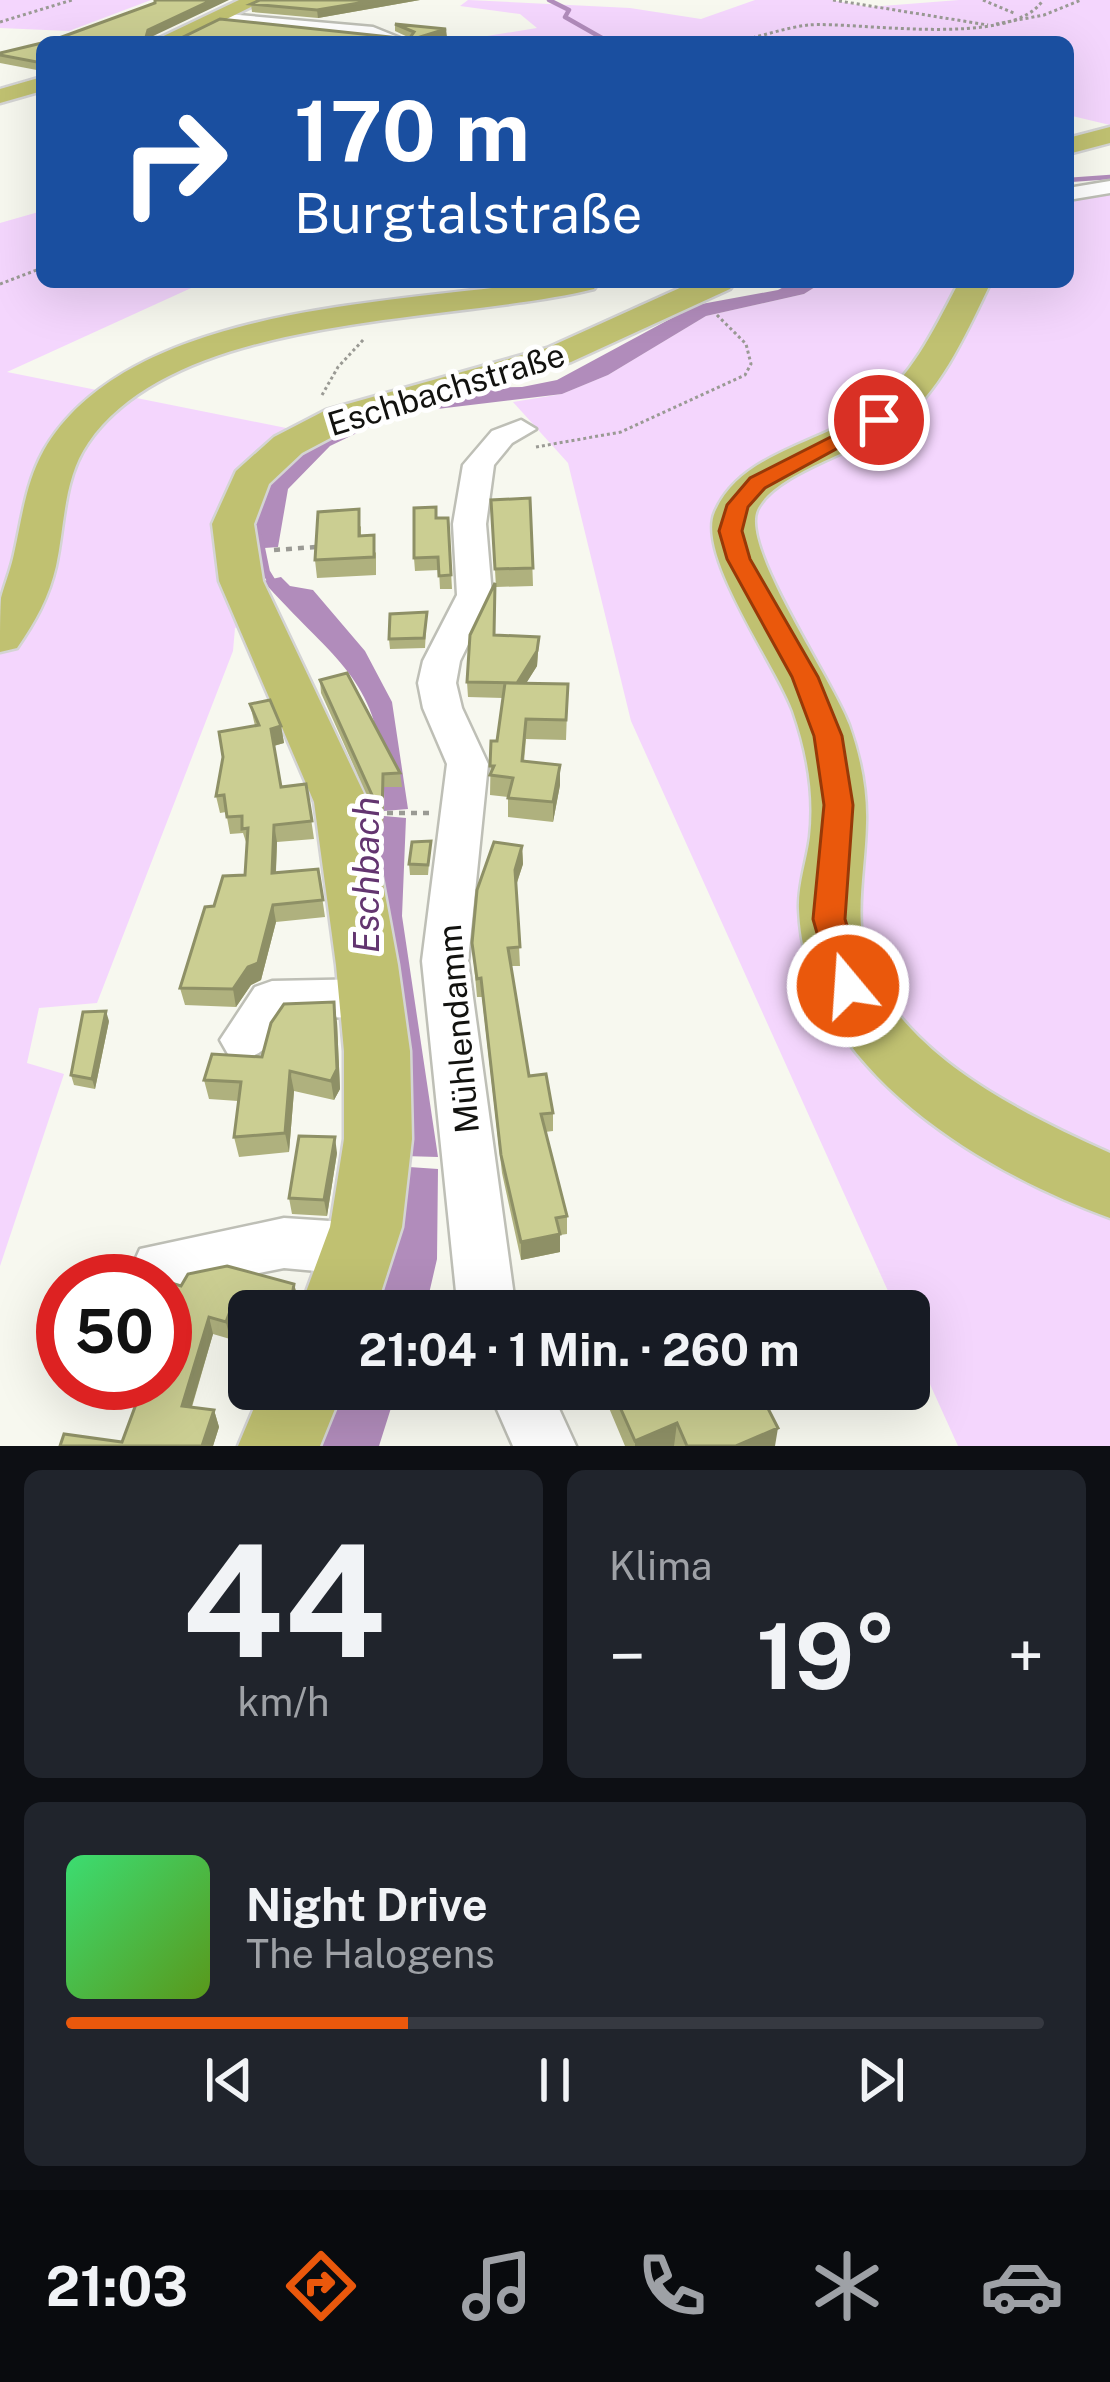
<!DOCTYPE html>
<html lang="de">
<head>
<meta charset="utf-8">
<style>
	:root { --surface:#171b24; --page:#20242c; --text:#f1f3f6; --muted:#9ea1a6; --line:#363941; --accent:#ea580c }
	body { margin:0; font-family:"Public Sans",sans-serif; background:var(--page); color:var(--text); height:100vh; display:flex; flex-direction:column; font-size:45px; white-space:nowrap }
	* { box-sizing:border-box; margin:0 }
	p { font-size:39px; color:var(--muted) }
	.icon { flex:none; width:66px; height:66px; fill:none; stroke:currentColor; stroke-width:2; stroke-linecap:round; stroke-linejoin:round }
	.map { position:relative; height:1446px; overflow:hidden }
	.panel { display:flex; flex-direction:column; gap:24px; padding:24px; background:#0d0f14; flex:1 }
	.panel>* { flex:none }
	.top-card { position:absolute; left:36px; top:36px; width:1038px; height:252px; border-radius:18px; box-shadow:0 12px 48px #0002; background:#1a4fa0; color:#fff; overflow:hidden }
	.speed { position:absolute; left:36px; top:1254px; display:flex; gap:24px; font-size:60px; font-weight:700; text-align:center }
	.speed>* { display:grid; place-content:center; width:156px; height:156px; border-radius:50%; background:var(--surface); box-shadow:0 12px 48px #0002; line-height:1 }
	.speed .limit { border:18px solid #d22; background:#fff; color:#111 }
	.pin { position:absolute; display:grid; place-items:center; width:102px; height:102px; color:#fff; margin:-51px; border:6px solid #fff; border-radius:50%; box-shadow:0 3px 12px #0007 }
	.me { position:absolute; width:132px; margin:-66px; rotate:342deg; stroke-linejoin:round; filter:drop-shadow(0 0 9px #0008) }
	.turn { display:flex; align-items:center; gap:42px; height:252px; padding:0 60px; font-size:54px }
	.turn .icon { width:156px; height:156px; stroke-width:2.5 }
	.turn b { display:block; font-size:84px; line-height:102px }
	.big { font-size:90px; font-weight:700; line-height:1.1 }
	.panel .tile { flex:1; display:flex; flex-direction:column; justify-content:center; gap:18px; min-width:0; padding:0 42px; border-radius:18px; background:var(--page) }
	.panel .dial { align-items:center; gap:0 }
	.dial b { font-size:156px; line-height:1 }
	.song { display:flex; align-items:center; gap:36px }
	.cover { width:144px; height:144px; border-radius:18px; background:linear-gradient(135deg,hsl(140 70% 55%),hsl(90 70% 35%)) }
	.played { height:12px; border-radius:6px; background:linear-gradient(90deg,var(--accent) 35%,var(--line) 35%) }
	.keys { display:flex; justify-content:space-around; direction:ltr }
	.heat { display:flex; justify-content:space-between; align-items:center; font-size:66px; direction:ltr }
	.panel .tiles { flex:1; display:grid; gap:24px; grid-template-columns:1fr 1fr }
	.tile:last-child { grid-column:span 2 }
	.trip { position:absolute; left:228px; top:1290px; width:702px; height:120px; border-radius:18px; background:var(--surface); box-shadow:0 12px 48px #0002; font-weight:700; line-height:120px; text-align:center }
	.tabs { display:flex; height:192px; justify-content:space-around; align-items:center; background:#090b0e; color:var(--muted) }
	.tabs .icon { width:84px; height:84px }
	.tabs .current { color:var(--accent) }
	.tabs b { font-size:54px; color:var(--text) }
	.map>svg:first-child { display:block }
	.green { fill:#f4d6fd }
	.water { fill:#b18cbb }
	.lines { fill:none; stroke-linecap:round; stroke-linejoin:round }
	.stream-far1 { stroke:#b18cbb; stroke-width:4.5 }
	.stream { stroke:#b18cbb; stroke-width:8 }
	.minor-casing { stroke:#bebfb6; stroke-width:5 }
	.major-casing { stroke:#d4d4d4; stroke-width:5 }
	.path-far1 { stroke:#9a9a94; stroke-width:3; stroke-dasharray:3 3; stroke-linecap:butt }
	.path { stroke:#9a9a94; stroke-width:4.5; stroke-dasharray:6 6; stroke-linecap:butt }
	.minor { fill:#fff; fill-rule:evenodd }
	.major { fill:#c0c171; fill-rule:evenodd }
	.wall { fill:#afb17e }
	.shaded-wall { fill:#8e9066 }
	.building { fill:#cbce92; stroke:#8e9066; stroke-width:3 }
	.route { fill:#ea580c; stroke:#983908; stroke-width:3 }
	.labels { text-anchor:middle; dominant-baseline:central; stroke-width:10; stroke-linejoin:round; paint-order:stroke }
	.street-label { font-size:33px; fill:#12120f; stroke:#fff }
	.water-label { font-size:36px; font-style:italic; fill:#633570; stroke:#fff }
</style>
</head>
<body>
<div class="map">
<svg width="1110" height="1446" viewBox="0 0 1110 1446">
	<rect width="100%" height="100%" fill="#f7f8ef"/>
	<!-- green -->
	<path class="green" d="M 0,0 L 151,0 L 69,31 L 0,28 Z
		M 468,0 L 630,8 L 701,19 L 755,0 L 831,0 L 869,7 L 959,0 L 1110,0 L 1110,125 L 1068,115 L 1068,42 L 475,42 L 469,39 L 537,28 L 520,14 L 460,6 Z
		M 1110,188 L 1110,1446 L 958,1446 L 909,1338 L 909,1311 L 897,1311 L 631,721 L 568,463 L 513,402 L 562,394 L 608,375 L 706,316 L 804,294 L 823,282 L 1068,282 L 1068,193 Z
		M 42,211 L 42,282 L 214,282 L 200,284 L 7,372 L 301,431 L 219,517 L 217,554 L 247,624 L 235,628 L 233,651 L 97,1003 L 39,1008 L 27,1063 L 64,1074 L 0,1266 L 0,223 Z"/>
	<!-- water -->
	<path class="water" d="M 793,282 L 823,282 L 804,294 L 706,316 L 608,375 L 562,394 L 404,413 L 361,431 L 330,446 L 288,489 L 278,547 L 249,549 L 255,512 L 269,484 L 329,432 L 470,388 L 522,387 L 557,380 L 696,305 L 778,290 Z
		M 281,577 L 290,586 L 313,590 L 365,651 L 392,702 L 408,809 L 384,811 C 387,680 340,668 263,581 Z
		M 384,816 L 406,818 L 402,916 L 438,1157 L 404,1156 L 374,848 Z
		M 409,1167 L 438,1169 L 437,1259 L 425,1311 L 356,1311 Z
		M 324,1389 L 397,1389 L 379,1446 L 301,1446 Z"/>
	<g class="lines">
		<!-- stream-far1 -->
		<path class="stream-far1" d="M 549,0 L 569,10 L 565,17 L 609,42
			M 1068,180 L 1110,177"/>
		<!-- stream -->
		<path class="stream" d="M 259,538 L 266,572 L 277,590"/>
		<defs>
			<path id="minor" d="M 216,13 L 373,27 L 410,42 L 210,21 L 210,15 Z
				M 1110,181 L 1110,193 L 1068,200 L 1068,188 Z
				M 521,420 L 536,429 L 512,443 L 494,465 L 486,524 L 492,595 L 460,661 L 456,683 L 462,708 L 488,764 L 468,961 L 516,1311 L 458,1311 L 422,961 L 447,764 L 423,708 L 418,683 L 423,661 L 457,595 L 453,524 L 463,465 L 492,431 Z
				M 371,979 L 388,985 L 395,998 L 388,1011 L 371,1017 L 286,1018 C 269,1044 261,1065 228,1054 L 220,1040 L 255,987 L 272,981 Z
				M 284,1218 L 360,1223 L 380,1231 L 388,1249 L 380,1267 L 360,1275 L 284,1268 L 165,1292 L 165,1281 L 138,1281 L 132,1267 L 140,1249 Z
				M 488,1389 L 550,1389 L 576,1446 L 513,1446 Z"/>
			<path id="major" d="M 239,0 L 265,0 L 180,42 L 151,42 Z
				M 42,77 L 42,91 L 0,103 L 0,89 Z
				M 1110,127 L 1110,143 L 1068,154 L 1068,138 Z
				M 538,282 L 599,282 L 594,289 C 453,324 179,311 88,443 C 63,479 65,525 56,566 C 49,597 35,622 17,648 L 0,652 C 0,635 0,614 1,598 C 5,583 11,569 14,554 C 22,518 26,482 44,450 C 128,305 393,304 538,282 Z
				M 693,282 L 735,282 L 730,289 L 571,362 L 353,426 L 302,453 L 269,484 L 254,524 L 263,581 L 368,802 L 398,965 L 410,1051 L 412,1139 L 402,1227 L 375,1311 L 299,1311 L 330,1227 L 344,1139 L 344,1051 L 336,965 L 314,802 L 219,581 L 212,524 L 236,471 L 274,437 L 326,410 L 547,348 Z
				M 959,282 L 991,282 C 968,329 944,385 903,420 C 868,450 776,470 757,510 C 740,548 833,680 849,725 C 860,756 867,789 866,823 C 865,882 847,938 882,992 C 932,1070 1028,1116 1110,1153 L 1110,1218 C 978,1170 804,1065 799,909 C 798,885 807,860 810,837 C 815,794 807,751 793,711 C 777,666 696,555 715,512 C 742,449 830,443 878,402 C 915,371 937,324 959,282 Z
				M 262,1389 L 343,1389 L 320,1446 L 238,1446 Z"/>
		</defs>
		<!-- minor casing -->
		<use href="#minor" class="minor-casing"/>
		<!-- major casing -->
		<use href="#major" class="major-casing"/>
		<!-- path-far1 -->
		<path class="path-far1" d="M 833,0 L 988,25
			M 983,0 L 1016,14
			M 0,22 L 72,0
			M 996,24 L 1044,15 L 1081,0
			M 735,42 C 759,37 784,28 808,25 C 857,21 1012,49 1043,0
			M 0,284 L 42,268
			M 322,395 L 338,367 L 365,338
			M 536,447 L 621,432 L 745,375 L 751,364 L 746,344 L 716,314"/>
		<!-- path -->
		<path class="path" d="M 274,550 L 316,547
			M 387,813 L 429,813"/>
		<!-- minor -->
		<use href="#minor" class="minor"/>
		<!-- major -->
		<use href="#major" class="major"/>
	</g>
	<!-- wall -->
	<path class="wall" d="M 420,0 L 318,18 L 252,12 L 251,4 Z
		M 155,3 L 151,37 L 410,38 L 395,31 L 395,24 L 447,37 L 429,42 L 48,42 Z
		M 42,43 L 42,71 L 0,63 L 0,53 Z
		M 530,498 L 533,586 L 496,587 L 491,500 Z
		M 436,518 L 448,518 L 452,589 L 440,589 L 439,570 L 415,571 L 414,558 Z
		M 361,526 L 361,536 L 376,553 L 376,575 L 317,578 L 315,560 Z
		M 427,612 L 425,648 L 390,649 L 389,639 Z
		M 495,635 L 539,637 L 537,666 L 526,683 L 568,684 L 566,740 L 526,739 L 524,762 L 560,765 L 560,785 L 553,822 L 508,817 L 508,797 L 490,795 L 491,741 L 497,741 L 503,698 L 468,697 L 467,682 Z
		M 320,680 L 400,773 L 402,787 L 384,787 L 383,831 L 321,693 Z
		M 250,704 L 281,726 L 284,743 L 274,746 L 281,787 L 306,784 L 314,839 L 277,842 L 276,872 L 318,869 L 325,917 L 276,922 L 261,980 L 251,985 L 236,1007 L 185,1005 L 180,988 L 214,906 L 245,875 L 247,845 L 243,833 L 230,834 L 226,812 L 220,813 L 216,796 L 255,726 Z
		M 431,841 L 428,875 L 410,875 L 409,864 Z
		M 522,846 L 523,864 L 516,886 L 520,966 L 511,966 L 529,1076 L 553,1113 L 553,1131 L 545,1132 L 567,1216 L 567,1234 L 560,1235 L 560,1252 L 521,1260 L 502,1173 L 482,997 L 477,997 L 472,943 Z
		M 109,1021 L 95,1089 L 74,1085 L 71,1075 Z
		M 337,1022 L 340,1089 L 334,1100 L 294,1091 L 289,1152 L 239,1157 L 234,1137 L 238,1101 L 209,1099 L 204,1080 L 262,1057 Z
		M 337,1153 L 327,1216 L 292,1214 L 289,1198 Z
		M 294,1284 L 302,1311 L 249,1311 L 249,1335 L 234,1331 L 230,1339 L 213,1334 L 192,1407 L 214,1410 L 219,1427 L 213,1446 L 60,1446 L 122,1442 L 135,1408 L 130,1395 L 181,1286 Z
		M 601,1389 L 758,1389 L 775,1446 L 625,1446 Z"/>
	<!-- shaded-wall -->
	<path class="shaded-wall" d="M 212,0 L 229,0 L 149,38 L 146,37 L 148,30 Z
		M 377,0 L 420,0 L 318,18 L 317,10 Z
		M 446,29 L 447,37 L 429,42 L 404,42 Z
		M 539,637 L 537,666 L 517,698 L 517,683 Z
		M 281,726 L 284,743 L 273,746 L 271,729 Z
		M 560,765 L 560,785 L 553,822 L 553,802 Z
		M 274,825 L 277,842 L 275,890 L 272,873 Z
		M 522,846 L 523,864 L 515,888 L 515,870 Z
		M 273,905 L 276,922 L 261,980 L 251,985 L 236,1007 L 233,989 Z
		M 334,1002 L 337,1022 L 340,1089 L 334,1100 L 331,1081 Z
		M 106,1011 L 109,1021 L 95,1089 L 92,1079 Z
		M 290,1071 L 294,1091 L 289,1152 L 285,1133 Z
		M 335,1137 L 337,1153 L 327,1216 L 324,1200 Z
		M 560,1234 L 560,1252 L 521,1260 L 521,1242 Z
		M 294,1284 L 298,1301 L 299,1298 L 302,1311 L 293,1311 L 292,1296 Z
		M 229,1314 L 234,1331 L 230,1339 L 226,1322 Z
		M 209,1317 L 213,1334 L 187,1422 L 182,1406 Z
		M 214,1410 L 219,1427 L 213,1446 L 202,1446 Z
		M 677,1423 L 674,1446 L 635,1446 L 635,1441 Z
		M 778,1428 L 775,1446 L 736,1446 Z"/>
	<!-- building -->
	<path class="building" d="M 155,0 L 212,0 L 148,30 L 146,37 L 181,38 L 220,19 L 409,39 L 414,32 L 395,24 L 446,29 L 404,42 L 48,42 L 155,3 Z
		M 260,0 L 377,0 L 317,10 L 251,4 Z
		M 42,43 L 42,63 L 0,55 L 0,53 Z
		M 530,498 L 533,568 L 495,569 L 491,500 Z
		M 436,507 L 436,518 L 448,518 L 451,575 L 439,576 L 438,557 L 414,558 L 414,508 Z
		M 359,509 L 359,536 L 374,535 L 374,557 L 315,560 L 318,512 Z
		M 495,583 L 494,635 L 539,637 L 537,651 L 517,683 L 467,682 L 470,635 Z
		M 427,612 L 424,638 L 389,639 L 390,614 Z
		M 347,673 L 400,773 L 383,774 L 382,817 L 320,680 Z
		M 505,683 L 568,684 L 566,720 L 526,719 L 522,761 L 560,765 L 553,802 L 508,798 L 513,778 L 490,775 L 494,766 L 490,766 L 491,741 L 497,741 Z
		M 270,700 L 281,726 L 271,729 L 281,787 L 306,784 L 312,821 L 274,825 L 272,873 L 318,869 L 323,900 L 273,905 L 258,963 L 248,967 L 233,989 L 180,988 L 205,907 L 214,906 L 223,876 L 245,875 L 248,828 L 242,829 L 242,816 L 227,817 L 224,795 L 216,796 L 223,757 L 219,732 L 259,725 L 250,704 Z
		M 431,841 L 428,865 L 409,864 L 412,842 Z
		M 494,842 L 522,846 L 515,870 L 520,947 L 508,948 L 529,1076 L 546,1074 L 553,1113 L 541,1114 L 567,1216 L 556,1218 L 560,1234 L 521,1242 L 501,1155 L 481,978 L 477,979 L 472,943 L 477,890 Z
		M 334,1002 L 337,1069 L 331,1081 L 290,1071 L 285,1133 L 234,1137 L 241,1082 L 204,1080 L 212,1054 L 262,1057 L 271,1023 L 284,1004 Z
		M 106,1011 L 92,1079 L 71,1075 L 83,1012 Z
		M 299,1136 L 335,1137 L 324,1200 L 289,1198 Z
		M 105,1264 L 163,1281 L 107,1281 Z
		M 227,1266 L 294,1284 L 292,1296 L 299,1298 L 293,1311 L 249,1311 L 249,1319 L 229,1314 L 226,1322 L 209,1317 L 182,1406 L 214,1410 L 202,1446 L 60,1446 L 64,1434 L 122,1442 L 139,1396 L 130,1395 L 134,1383 L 165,1383 L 165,1281 L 181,1286 L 188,1274 Z
		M 612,1389 L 758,1389 L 778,1428 L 736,1446 L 687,1446 L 677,1423 L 635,1441 Z"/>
	<!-- route -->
	<path class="route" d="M 872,416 L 889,420 L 765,488 L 748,507 L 742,531 L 750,559 L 818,677 L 842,736 L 853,805 L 845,919 L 865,986 L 860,995 L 848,999 L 837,995 L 832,986 L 813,919 L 824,805 L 814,736 L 792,677 L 727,559 L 719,531 L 727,505 L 750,478 Z"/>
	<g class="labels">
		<!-- street labels -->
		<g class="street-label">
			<text transform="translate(446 389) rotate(-17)">Eschbachstraße</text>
			<text transform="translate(458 1029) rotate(-95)">Mühlendamm</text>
		</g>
		<!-- water labels -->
		<g class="water-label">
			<text transform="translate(366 875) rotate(-90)">Eschbach</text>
		</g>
	</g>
</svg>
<div class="speed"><div class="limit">50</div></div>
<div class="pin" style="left:879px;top:420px;background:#d93025"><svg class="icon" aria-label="arrive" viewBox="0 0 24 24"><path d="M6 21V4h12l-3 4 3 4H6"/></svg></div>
<svg class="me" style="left:848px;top:986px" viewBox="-20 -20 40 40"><circle r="17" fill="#ea580c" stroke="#fff" stroke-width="3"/><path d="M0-11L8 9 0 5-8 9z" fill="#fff"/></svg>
<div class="trip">21:04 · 1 Min. · 260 m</div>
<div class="top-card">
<div class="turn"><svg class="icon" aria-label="right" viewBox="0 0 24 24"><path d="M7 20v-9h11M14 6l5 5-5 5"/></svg><div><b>170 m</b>Burgtalstraße</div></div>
</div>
</div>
<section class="panel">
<div class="tiles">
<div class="tile dial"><b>44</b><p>km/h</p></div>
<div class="tile"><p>Klima</p>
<div class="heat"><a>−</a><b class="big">19°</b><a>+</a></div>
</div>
<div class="tile">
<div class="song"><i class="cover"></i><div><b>Night Drive</b><p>The Halogens</p></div></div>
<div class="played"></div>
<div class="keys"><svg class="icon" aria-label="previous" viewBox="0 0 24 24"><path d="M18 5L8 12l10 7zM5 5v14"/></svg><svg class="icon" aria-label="pause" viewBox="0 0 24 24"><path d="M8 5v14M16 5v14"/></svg><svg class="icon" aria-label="next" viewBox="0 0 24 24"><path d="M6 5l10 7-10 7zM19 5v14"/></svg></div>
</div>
</div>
</section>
<nav class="tabs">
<b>21:03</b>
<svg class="icon current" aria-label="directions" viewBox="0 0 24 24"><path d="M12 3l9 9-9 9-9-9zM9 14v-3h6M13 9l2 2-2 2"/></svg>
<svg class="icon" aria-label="music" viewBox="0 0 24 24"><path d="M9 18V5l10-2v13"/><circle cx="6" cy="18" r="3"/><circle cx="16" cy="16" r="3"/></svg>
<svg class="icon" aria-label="phone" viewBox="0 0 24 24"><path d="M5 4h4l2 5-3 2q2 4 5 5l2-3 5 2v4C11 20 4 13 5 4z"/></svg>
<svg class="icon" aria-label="climate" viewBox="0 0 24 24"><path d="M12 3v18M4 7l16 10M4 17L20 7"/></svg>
<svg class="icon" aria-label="car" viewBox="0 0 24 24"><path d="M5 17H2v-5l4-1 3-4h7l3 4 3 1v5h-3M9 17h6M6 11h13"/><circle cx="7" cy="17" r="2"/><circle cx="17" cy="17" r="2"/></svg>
</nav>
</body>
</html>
